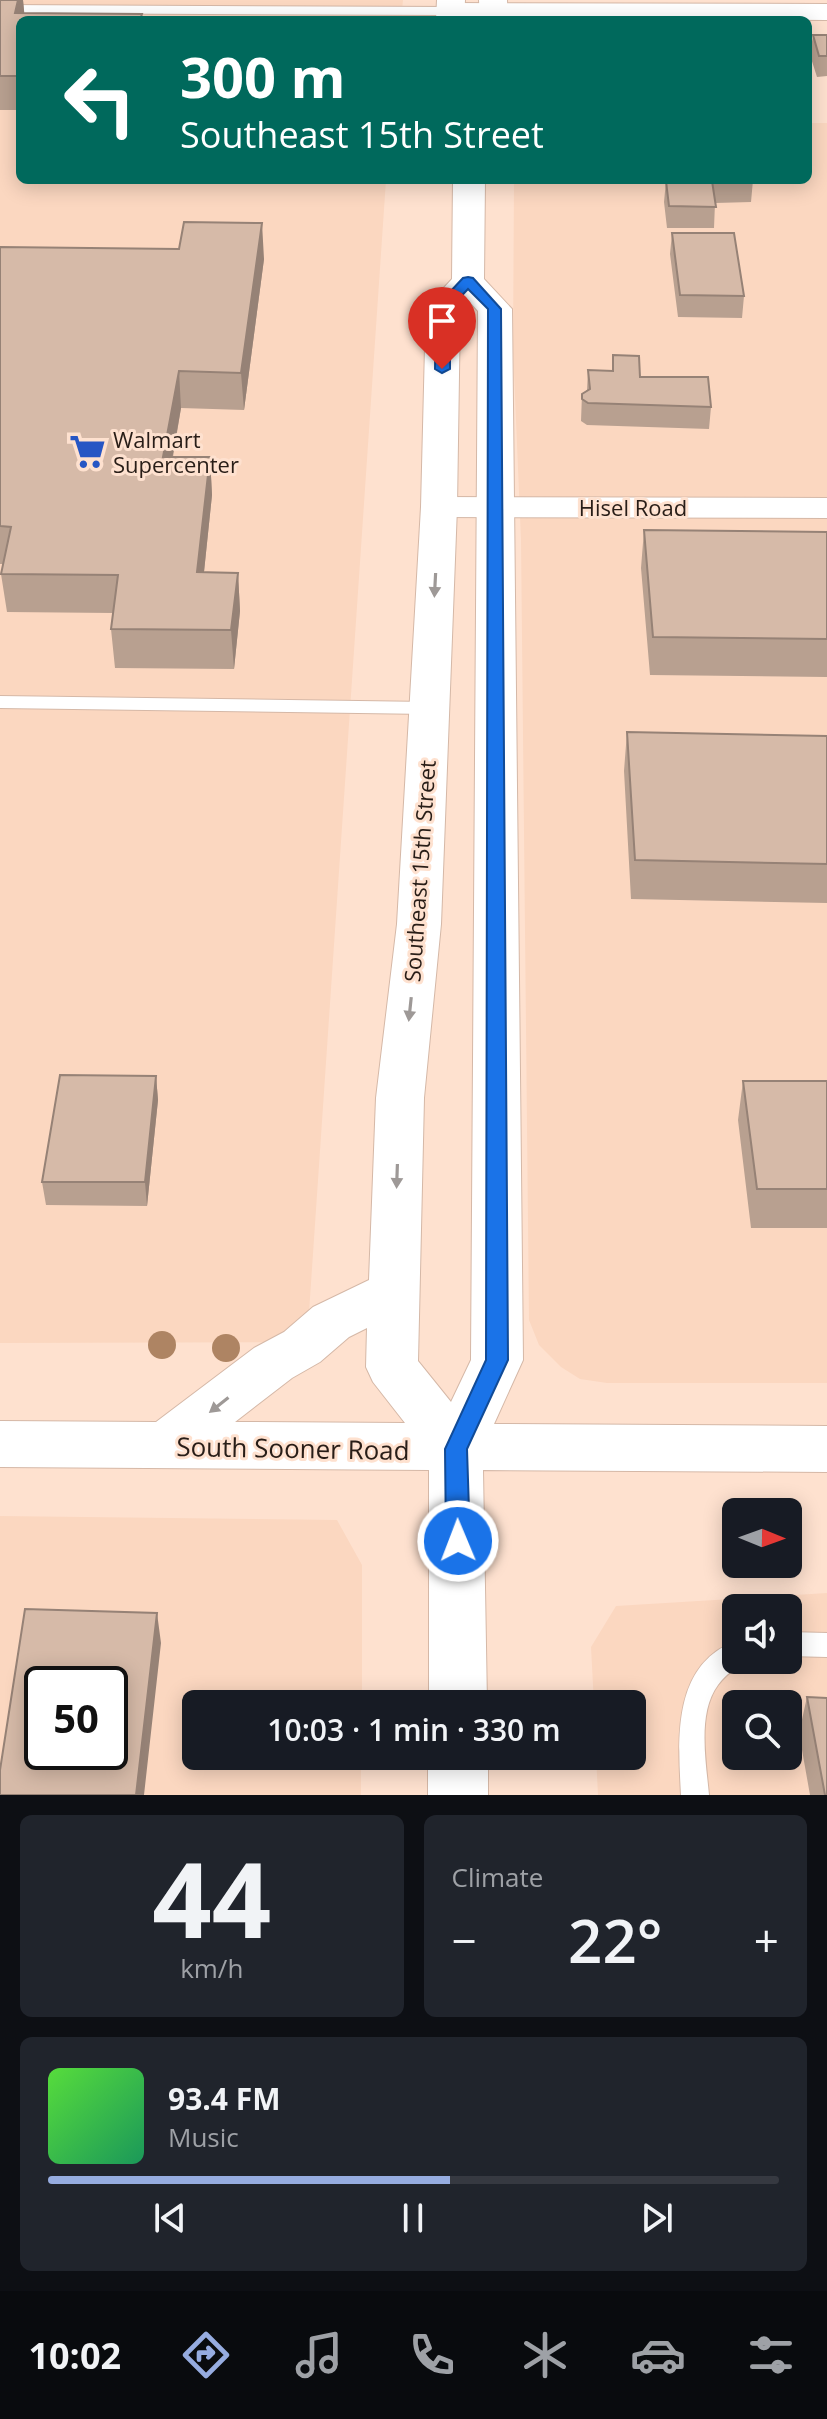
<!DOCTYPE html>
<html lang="en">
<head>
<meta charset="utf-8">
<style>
	:root { --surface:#171b24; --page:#20242c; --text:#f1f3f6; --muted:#9ea1a6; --line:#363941; --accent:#96ace0 }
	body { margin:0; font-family:"Open Sans",sans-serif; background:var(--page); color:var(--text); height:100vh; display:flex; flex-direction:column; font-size:30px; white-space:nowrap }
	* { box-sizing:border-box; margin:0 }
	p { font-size:26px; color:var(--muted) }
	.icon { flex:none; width:44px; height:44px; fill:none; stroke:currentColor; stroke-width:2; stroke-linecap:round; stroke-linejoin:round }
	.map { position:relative; height:1795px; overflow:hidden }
	.details { display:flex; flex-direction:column; gap:20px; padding:20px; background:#0d0f14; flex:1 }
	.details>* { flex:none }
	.guide { position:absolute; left:16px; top:16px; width:796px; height:168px; border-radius:12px; box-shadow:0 4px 20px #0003; background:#00695c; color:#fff; overflow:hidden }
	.needle { width:52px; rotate:91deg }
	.fabs { position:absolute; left:722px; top:1498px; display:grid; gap:16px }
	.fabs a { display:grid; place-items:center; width:80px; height:80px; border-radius:12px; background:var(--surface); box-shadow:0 4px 20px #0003; font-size:40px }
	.speed { position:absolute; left:24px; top:1666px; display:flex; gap:16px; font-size:40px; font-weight:700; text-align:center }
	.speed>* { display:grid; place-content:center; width:104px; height:104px; border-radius:50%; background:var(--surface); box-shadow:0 4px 20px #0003; line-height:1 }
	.speed .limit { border:4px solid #111; border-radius:12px; background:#fff; color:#111 }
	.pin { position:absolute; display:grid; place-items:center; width:68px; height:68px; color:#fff; margin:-82px -34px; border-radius:50% 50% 50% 0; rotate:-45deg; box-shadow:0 0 8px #0007 }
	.pin .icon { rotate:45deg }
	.me { position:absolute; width:88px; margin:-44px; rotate:359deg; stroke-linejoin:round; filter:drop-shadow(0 0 6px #0008) }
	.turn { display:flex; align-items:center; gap:28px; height:168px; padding:0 32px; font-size:36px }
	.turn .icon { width:104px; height:104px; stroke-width:2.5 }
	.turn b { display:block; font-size:56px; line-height:68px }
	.big { font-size:60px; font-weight:600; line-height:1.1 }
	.details .tile { flex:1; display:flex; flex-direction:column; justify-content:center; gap:12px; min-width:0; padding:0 28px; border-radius:12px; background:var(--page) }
	.details .dial { align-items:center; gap:0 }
	.dial b { font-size:104px; line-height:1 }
	.song { display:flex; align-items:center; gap:24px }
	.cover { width:96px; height:96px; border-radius:12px; background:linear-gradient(135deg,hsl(110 70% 55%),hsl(150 70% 35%)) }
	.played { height:8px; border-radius:4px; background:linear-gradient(90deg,var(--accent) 55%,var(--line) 55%) }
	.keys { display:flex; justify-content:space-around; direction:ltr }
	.heat { display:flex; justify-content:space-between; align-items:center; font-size:44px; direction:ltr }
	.details .tiles { flex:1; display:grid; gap:20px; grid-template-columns:1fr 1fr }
	.tile:last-child { grid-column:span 2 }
	.trip { position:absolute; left:182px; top:1690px; width:464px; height:80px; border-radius:12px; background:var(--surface); box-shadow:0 4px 20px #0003; font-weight:600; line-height:80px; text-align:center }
	.dock { display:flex; height:128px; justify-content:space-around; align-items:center; background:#090b0e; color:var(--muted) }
	.dock .icon { width:56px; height:56px }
	.dock .selected { color:var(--accent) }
	.dock b { font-size:36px; color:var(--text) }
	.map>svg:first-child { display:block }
	.built { fill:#fbd7c0; fill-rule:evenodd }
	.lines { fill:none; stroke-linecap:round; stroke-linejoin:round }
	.service-casing { stroke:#d5b8a7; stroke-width:2 }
	.minor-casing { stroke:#d5b8a7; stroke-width:2 }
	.tertiary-casing { stroke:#d5b8a7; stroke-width:2 }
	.secondary-casing { stroke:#d5b8a7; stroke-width:2 }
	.service { fill:#fff; fill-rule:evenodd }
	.minor { fill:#fff; fill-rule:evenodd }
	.tertiary { fill:#fff; fill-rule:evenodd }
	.secondary { fill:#fff; fill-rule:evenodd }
	.tree { fill:#ae8463 }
	.wall { fill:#b8a090 }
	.shaded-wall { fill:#968276 }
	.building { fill:#d6baa8; stroke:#968276; stroke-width:2; fill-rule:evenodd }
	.oneway { fill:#9e9997 }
	.route { fill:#1a73e8; stroke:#114b97; stroke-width:2 }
	.labels { text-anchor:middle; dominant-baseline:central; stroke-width:6; stroke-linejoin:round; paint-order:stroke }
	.poi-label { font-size:22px; fill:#281d17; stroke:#fee1cf; text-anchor:start }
	.street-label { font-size:22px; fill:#281d17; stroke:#fee1cf }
	.near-street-label { font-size:26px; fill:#281d17; stroke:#fee1cf }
</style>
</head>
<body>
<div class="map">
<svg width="827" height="1795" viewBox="0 0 827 1795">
	<rect width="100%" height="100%" fill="#fee1cf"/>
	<!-- built -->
	<path class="built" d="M 0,0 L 403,0 L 401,20 L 20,20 L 20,180 L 386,180 L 307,1342 L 0,1343 Z
		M 808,123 L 827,123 L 827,1383 L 607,1383 L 580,1379 L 561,1367 L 539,1345 L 529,1320 L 521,540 L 513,348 L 514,180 L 808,180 Z
		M 0,1516 L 337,1520 L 362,1565 L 362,1704 L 196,1704 L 196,1756 L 361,1756 L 361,1795 L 0,1795 ZM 42,1684 L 110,1684 L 110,1752 L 42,1752 Z
		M 827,1593 L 827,1795 L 598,1795 L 596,1756 L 632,1756 L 632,1704 L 594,1704 L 591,1647 L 616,1606 ZM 736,1608 L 788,1608 L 788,1660 L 736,1660 ZM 736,1704 L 788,1704 L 788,1756 L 736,1756 Z"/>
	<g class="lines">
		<defs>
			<path id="service" d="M 0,5 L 450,7 L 456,11 L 450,15 L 0,13 Z
				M 0,696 L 428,702 L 437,708 L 428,714 L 0,708 Z
				M 788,1632 L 827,1633 L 827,1657 L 788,1656 Z
				M 736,1641 L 736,1660 L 746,1660 C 736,1668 726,1674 718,1685 C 697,1713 706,1762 709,1795 L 681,1795 C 678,1739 672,1665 736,1641 Z"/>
			<path id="minor" d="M 439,497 L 827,498 L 827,518 L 439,517 L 427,514 L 422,507 L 427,500 Z"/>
			<path id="tertiary" d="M 450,3 L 827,4 L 827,20 L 440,17 L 436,11 L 440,5 Z"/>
			<path id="secondary" d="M 437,0 L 465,0 L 464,20 L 436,20 Z
				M 479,0 L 507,0 L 508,20 L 480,20 Z
				M 453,180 L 485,180 L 484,279 L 512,309 L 523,1360 L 494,1424 L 827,1426 L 827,1472 L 483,1470 L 487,1704 L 429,1704 L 429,1470 L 0,1467 L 0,1421 L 156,1422 L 254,1348 L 284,1332 L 313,1307 L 369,1280 L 376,1098 L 397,924 L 421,507 L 426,307 L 452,279 ZM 468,300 L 478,311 L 471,1360 L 451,1402 L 418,1361 L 424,1098 L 441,924 L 457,507 L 460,309 ZM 367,1328 L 366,1367 L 373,1382 L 405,1423 L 235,1422 L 292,1378 L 320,1362 L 349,1337 Z
				M 428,1756 L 488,1756 L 488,1795 L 428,1795 Z"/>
		</defs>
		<!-- service casing -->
		<use href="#service" class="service-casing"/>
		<!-- minor casing -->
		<use href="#minor" class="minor-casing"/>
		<!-- tertiary casing -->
		<use href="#tertiary" class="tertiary-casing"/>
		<!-- secondary casing -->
		<use href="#secondary" class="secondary-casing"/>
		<!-- service -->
		<use href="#service" class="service"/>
		<!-- minor -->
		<use href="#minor" class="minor"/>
		<!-- tertiary -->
		<use href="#tertiary" class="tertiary"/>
		<!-- secondary -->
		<use href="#secondary" class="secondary"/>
	</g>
	<!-- trees -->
	<g class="tree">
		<circle cx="162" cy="1345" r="14"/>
		<circle cx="226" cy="1348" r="14"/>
	</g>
	<!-- wall -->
	<path class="wall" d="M 0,0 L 23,0 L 24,13 L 20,20 L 20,110 L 0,110 Z
		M 813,35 L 827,35 L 827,76 L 817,77 L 810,55 Z
		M 692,180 L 753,180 L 751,202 L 715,203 L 714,228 L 667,228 L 664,202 L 666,181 Z
		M 672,233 L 744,296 L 742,318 L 678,317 L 670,254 Z
		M 0,247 L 264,259 L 244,410 L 181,408 L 173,457 L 210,457 L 212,495 L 204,572 L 238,573 L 240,611 L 234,669 L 115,668 L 111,629 L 113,613 L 7,612 L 1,574 L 3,564 L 0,564 Z
		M 613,355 L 640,377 L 711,407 L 709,429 L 587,425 L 581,421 L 582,394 L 587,390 L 588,370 L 612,371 Z
		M 644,530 L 827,532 L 827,677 L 650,675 L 641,568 Z
		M 627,732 L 827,736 L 827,903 L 631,899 L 624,771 Z
		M 156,1076 L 158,1100 L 147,1206 L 46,1205 L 42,1182 Z
		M 743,1081 L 827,1081 L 827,1228 L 751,1228 L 738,1120 Z
		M 807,1697 L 827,1795 L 810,1795 L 799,1733 Z"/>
	<!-- shaded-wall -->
	<path class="shaded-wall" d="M 18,0 L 23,0 L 25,20 L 15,13 Z
		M 262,223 L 264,259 L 244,410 L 241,373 Z
		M 179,371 L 181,408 L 166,494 L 163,457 Z
		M 210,457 L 212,495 L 200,610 L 197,572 Z
		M 238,573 L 240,611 L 234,669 L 231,630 Z
		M 156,1076 L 158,1100 L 147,1206 L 145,1182 Z
		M 157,1613 L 161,1643 L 144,1795 L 136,1795 Z"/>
	<!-- building -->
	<path class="building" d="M 0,0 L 18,0 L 15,13 L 142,14 L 140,20 L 20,20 L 20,76 L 0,76 Z
		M 813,35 L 827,35 L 827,56 L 819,56 Z
		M 753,180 L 712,181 L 716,207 L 669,206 L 666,181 Z
		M 184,222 L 262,223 L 241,373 L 179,371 L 163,457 L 210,457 L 197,572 L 238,573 L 231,630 L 111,629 L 118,575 L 1,574 L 11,527 L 0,526 L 0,247 L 179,249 Z
		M 672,233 L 734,233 L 744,296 L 680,295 Z
		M 613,355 L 639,356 L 640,377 L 708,377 L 711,407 L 588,403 L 582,399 L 582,394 L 590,389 L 588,370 L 613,371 Z
		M 644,530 L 827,532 L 827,639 L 653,637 Z
		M 627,732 L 827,736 L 827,864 L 635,860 Z
		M 60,1075 L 156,1076 L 145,1182 L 42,1182 Z
		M 743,1081 L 827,1081 L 827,1189 L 757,1189 Z
		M 25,1609 L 157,1613 L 136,1795 L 0,1795 L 0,1770 ZM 42,1684 L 110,1684 L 110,1752 L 42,1752 Z
		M 807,1697 L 827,1698 L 827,1795 L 825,1795 Z"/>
	<!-- one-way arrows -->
	<defs><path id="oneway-solid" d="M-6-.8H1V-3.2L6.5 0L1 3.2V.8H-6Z" transform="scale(2)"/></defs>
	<g class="oneway">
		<use href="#oneway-solid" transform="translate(435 585) rotate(93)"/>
		<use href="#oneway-solid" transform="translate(410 1009) rotate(96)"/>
		<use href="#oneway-solid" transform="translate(397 1176) rotate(92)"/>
		<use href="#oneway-solid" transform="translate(219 1405) rotate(142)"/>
	</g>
	<!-- route -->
	<path class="route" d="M 468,277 L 473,278 L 501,309 L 508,1360 L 467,1449 L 470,1541 L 466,1548 L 458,1551 L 450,1548 L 446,1541 L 445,1449 L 486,1360 L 488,309 L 468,289 L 450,308 L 450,369 L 442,373 L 435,369 L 436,307 L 463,278 Z"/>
	<!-- icons -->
	<defs>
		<symbol id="supermarket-bare" viewBox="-9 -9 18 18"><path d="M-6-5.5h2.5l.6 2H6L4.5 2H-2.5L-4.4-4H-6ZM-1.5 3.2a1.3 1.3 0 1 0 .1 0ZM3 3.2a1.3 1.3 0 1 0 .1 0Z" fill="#2756c4" stroke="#fee1cf" stroke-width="2.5" paint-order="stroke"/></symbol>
	</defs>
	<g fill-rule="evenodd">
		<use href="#supermarket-bare" x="62" y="426" width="51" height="51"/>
	</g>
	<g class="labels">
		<!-- poi labels -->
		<g class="poi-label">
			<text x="113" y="439">Walmart<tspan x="113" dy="25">Supercenter</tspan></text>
		</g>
		<!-- street labels -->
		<g class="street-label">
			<text x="633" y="507">Hisel Road</text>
			<text transform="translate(419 871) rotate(-86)">Southeast 15th Street</text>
		</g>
		<!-- near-street labels -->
		<g class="near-street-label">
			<text transform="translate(293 1448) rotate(1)">South Sooner Road</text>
		</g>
	</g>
</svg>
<div class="fabs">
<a><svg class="needle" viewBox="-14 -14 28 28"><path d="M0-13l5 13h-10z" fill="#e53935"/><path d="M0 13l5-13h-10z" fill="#9ea1a6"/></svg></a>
<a><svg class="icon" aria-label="sound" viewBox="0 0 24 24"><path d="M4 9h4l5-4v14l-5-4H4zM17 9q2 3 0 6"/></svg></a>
<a><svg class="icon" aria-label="search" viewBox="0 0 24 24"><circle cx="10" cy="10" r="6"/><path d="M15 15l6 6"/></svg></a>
</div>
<div class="speed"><div class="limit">50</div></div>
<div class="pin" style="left:442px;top:369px;background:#d93025"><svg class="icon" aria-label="arrive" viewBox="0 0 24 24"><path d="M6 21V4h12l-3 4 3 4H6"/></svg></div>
<svg class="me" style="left:458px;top:1541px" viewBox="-20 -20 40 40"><circle r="17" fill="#1a73e8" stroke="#fff" stroke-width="3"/><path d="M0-11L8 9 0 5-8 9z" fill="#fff"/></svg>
<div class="trip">10:03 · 1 min · 330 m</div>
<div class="guide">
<div class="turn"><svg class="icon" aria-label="left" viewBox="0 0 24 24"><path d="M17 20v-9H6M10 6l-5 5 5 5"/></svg><div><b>300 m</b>Southeast 15th Street</div></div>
</div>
</div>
<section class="details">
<div class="tiles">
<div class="tile dial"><b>44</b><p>km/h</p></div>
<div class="tile"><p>Climate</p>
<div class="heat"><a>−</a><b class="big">22°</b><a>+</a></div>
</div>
<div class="tile">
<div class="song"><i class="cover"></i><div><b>93.4 FM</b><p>Music</p></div></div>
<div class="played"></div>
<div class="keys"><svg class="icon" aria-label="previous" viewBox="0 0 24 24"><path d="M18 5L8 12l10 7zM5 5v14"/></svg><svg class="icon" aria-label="pause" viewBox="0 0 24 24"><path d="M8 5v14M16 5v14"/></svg><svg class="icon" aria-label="next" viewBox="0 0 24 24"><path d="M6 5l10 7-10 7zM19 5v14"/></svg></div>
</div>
</div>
</section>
<nav class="dock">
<b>10:02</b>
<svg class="icon selected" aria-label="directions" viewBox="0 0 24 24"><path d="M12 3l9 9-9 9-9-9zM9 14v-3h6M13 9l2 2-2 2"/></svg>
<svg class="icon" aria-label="music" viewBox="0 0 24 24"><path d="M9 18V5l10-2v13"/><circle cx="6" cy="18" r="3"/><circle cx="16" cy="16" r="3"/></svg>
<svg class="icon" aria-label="phone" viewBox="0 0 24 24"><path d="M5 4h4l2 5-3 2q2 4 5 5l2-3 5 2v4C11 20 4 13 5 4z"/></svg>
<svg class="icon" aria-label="climate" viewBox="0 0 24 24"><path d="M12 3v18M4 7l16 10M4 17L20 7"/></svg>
<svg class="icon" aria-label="car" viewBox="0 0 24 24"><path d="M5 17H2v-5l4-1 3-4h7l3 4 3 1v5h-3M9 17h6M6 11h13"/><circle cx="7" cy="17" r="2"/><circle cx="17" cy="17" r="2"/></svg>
<svg class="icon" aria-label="filters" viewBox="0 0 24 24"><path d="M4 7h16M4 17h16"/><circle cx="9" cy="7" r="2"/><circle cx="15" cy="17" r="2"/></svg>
</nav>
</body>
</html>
